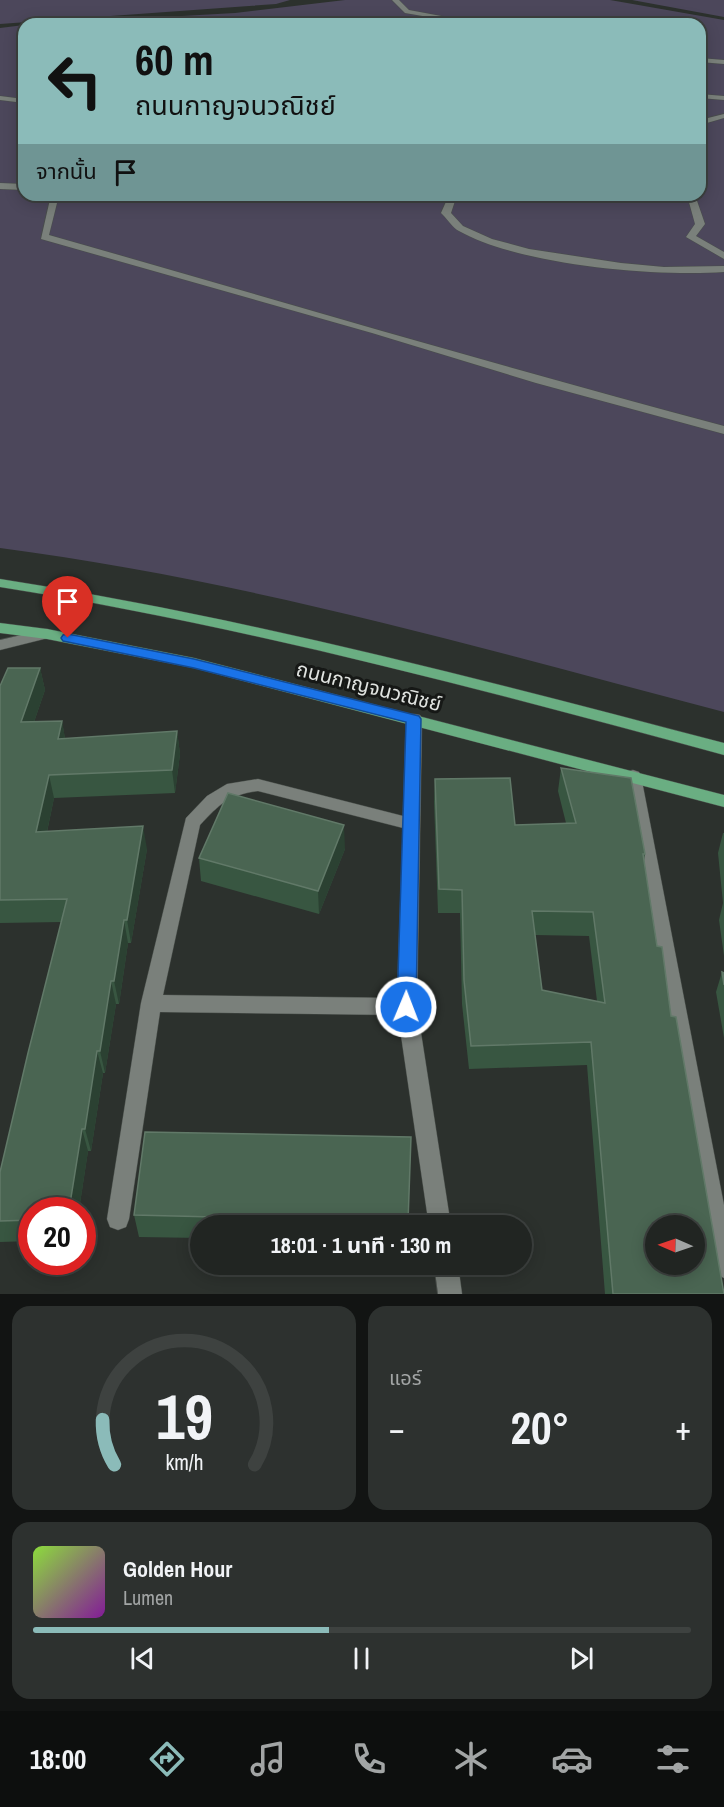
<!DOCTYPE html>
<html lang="th">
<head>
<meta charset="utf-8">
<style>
	:root { --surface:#212522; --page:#2d312f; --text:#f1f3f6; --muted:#a2a5a5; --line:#3e4240; --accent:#8bbbb9 }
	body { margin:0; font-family:"Archivo Narrow","Noto Sans Thai",sans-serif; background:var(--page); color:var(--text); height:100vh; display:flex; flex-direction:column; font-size:22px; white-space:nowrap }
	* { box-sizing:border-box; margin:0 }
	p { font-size:20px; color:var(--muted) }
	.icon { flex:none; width:33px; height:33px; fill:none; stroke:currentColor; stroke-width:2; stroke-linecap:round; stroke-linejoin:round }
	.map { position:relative; height:1294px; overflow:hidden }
	.drawer { display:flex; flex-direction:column; gap:12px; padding:12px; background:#121413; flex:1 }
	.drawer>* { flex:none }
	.top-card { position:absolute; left:18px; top:18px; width:688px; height:183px; border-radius:18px; box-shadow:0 3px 15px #0003,0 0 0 2px var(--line); background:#8bbbb9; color:#111; overflow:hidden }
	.needle { width:39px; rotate:272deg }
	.fabs { position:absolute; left:645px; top:1215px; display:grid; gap:12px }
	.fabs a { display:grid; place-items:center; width:60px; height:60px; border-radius:50%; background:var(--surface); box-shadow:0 3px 15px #0003,0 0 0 2px var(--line); font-size:30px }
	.speed { position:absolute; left:18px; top:1197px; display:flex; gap:12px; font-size:30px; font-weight:700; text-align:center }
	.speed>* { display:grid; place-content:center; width:78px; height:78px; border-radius:50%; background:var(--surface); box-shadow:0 3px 15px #0003,0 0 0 2px var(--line); line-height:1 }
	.speed .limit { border:9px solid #d22; background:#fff; color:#111 }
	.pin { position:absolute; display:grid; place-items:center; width:51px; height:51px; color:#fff; margin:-62px -26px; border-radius:50% 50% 50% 0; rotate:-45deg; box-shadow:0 0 6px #0007 }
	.pin .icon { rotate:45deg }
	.me { position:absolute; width:66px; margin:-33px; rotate:1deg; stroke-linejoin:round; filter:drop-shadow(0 0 4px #0008) }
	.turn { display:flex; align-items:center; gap:21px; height:126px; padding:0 18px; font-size:27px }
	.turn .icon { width:78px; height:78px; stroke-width:2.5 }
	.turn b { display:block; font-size:42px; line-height:51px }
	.then { display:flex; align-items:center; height:57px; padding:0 18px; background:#0003; gap:12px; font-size:22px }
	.big { font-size:45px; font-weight:700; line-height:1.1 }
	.drawer .tile { flex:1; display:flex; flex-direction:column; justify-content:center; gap:9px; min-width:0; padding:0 21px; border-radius:18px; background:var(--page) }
	.drawer .dial { align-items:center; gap:0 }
	.dial svg { height:156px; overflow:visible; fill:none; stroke:var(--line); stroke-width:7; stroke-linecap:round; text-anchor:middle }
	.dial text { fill:var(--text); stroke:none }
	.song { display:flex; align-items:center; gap:18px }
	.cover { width:72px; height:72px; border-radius:9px; background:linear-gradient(135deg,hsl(90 70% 55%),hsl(290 70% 35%)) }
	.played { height:6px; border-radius:3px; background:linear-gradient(90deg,var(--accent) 45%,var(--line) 45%) }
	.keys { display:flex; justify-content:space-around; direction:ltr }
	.heat { display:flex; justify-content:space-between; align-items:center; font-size:33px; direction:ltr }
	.drawer .tiles { flex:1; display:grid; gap:12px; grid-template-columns:1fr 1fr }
	.tile:last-child { grid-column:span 2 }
	.trip { position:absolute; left:190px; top:1215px; width:342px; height:60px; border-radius:30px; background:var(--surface); box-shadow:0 3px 15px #0003,0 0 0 2px var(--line); font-weight:700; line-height:60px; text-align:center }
	.dock { display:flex; height:96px; justify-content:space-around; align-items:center; background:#0d0f0e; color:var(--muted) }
	.dock .icon { width:42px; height:42px }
	.dock .active { color:var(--accent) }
	.dock b { font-size:27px; color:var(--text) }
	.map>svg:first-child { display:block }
	.green { fill:#4c475b }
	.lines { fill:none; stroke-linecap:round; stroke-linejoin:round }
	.lane-casing { stroke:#494e4a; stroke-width:1 }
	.primary-casing { stroke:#494e4a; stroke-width:1 }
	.lane { fill:#7a807b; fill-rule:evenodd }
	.primary { fill:#6aae82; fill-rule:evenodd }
	.wall { fill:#385641; fill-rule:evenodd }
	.shaded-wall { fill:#2b4132 }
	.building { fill:#4a6552; stroke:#617968; stroke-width:1.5; fill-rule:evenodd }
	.route { fill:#1a73e8; stroke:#114b97; stroke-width:1.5 }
	.labels { text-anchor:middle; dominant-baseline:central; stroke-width:6; stroke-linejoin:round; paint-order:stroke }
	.street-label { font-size:20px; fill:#e0e3e0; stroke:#161816 }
</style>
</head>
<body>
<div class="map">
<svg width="724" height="1294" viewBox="0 0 724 1294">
	<rect width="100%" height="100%" fill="#2c312d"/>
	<!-- green -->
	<path class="green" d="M 0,0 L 290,0 L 276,4 L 0,24 Z
		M 345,0 L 610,0 L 724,20 L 724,712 C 485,649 246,580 0,548 L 0,28 L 24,25 L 24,195 L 700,195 L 700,24 L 39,24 L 235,13 Z
		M 632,0 L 724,0 L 724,17 Z"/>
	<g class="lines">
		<defs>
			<path id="lane" d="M 392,0 L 399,0 L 409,10 L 484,24 L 469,24 L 405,13 Z
				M 700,58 L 724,60 L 724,64 L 700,62 Z
				M 700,94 L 724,96 L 724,100 L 700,98 Z
				M 0,96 L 24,99 L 24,103 L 0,100 Z
				M 724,114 L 724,118 L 700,125 L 700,120 Z
				M 0,183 L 24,184 L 24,190 L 0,189 Z
				M 51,195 L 59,195 L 49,235 C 274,299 498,366 724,426 L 724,434 L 536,383 L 372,333 L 41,239 Z
				M 83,195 L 92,195 L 88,198 Z
				M 449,195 L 457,195 L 451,213 L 463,226 L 492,239 L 529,249 L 621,263 L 664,267 L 724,266 L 724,272 C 655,277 519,265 459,231 C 453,228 448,220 443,215 L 441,213 Z
				M 687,195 L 695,195 L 705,224 L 696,236 L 724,252 L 724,259 L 686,237 L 695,224 Z
				M 47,629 L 52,631 L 54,634 L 52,637 L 0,650 L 0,640 Z
				M 414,714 L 420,715 L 422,719 L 417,1007 L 451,1226 L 429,1226 L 398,1015 L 160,1012 L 129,1219 L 126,1227 L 118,1230 L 110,1227 L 107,1219 L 141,1003 L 186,818 L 207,796 L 227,784 L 258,779 L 403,816 L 406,719 L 408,715 ZM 258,791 L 403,828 L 397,998 L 163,995 L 200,825 C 220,804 228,795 258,791 Z
				M 633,770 L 639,772 L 641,776 L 724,1205 L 724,1278 L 716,1274 L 712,1266 L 625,776 L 627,772 Z
				M 434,1264 L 458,1264 L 462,1294 L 438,1294 Z"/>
			<path id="primary" d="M 0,579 C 245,617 484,680 724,743 L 724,755 C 484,690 246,626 0,587 Z
				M 0,623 L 47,629 L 194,658 L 724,795 L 724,807 L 194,668 L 47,639 L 0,633 Z"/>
		</defs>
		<!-- lane casing -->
		<use href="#lane" class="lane-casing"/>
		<!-- primary casing -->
		<use href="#primary" class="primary-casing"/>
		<!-- lane -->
		<use href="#lane" class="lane"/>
		<!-- primary -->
		<use href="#primary" class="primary"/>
	</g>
	<!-- wall -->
	<path class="wall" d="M 40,668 L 45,690 L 34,722 L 62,721 L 65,739 L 177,731 L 180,754 L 175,793 L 54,798 L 47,832 L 147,849 L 131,943 L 128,943 L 119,1004 L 116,1004 L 105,1073 L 103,1073 L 91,1151 L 88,1151 L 79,1210 L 32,1210 L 32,1241 L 0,1242 L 0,1172 L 61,922 L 0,923 L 0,686 Z
		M 561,768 L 645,854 L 644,861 L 657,946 L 671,1016 L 724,1294 L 605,1294 L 587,1065 L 469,1069 L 462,1004 L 460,913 L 438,913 L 434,802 L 435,779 L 515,825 L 566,823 L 558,791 ZM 535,935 L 589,936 L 597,1001 L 542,990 Z
		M 723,833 L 724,833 L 724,956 L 719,920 L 723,903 L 718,853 Z
		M 345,849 L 319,914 L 201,881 L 199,858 Z
		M 722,972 L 724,985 L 724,1038 L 716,992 Z
		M 411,1137 L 408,1226 L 201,1226 L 201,1238 L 139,1237 L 134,1215 Z"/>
	<!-- shaded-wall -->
	<path class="shaded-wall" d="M 40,668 L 45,690 L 26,745 L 21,722 Z
		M 62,721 L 66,744 L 58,739 Z
		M 177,731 L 180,754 L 175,793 L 172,770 Z
		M 49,775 L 54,798 L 42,855 L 36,832 Z
		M 344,825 L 345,849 L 319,914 L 318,891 Z
		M 143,826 L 147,849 L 131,943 L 127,920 Z
		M 124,920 L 128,943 L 119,1004 L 114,981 Z
		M 111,981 L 116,1004 L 105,1073 L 100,1051 Z
		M 97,1051 L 103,1073 L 91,1151 L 85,1129 Z
		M 82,1129 L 88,1151 L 79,1210 L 69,1210 Z"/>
	<!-- building -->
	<path class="building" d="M 8,668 L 40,668 L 21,722 L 62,721 L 58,739 L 177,731 L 172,770 L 49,775 L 36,832 L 143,826 L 127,920 L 124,920 L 114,981 L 111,981 L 100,1051 L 97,1051 L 85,1129 L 82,1129 L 69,1210 L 32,1210 L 32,1220 L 0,1221 L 0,1172 L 28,1053 L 67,899 L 0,900 L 0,686 Z
		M 561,768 L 631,778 L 645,854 L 643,854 L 657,946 L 662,947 L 671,1016 L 676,1017 L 724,1294 L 613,1294 L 591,1042 L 471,1046 L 464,980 L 462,890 L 439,889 L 435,779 L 510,778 L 515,825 L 576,823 ZM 532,911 L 593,912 L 605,1003 L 542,990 ZM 656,1226 L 694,1226 L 694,1264 L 656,1264 Z
		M 228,793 L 344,825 L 318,891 L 199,858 Z
		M 722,972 L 724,973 L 724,985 Z
		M 145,1132 L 411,1137 L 408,1222 L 134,1215 Z"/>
	<!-- route -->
	<path class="route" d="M 68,634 L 194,659 L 419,716 L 421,719 L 416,1007 L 413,1013 L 406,1015 L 400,1013 L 397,1007 L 406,722 L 194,668 L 63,641 L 61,638 L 63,635 Z"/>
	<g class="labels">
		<!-- street labels -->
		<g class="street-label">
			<text transform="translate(369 686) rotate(14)">ถนนกาญจนวณิชย์</text>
		</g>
	</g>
</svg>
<div class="fabs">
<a><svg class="needle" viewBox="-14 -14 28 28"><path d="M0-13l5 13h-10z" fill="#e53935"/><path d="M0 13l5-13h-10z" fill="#a2a5a5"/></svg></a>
</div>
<div class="speed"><div class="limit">20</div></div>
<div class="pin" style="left:68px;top:638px;background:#d93025"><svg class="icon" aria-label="arrive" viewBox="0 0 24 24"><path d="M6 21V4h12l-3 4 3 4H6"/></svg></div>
<svg class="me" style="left:406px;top:1007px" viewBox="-20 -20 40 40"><circle r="17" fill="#1a73e8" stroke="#fff" stroke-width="3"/><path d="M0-11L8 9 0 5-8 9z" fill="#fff"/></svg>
<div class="trip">18:01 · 1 นาที · 130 m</div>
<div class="top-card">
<div class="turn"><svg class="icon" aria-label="left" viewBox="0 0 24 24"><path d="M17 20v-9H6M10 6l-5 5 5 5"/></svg><div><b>60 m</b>ถนนกาญจนวณิชย์</div></div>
<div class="then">จากนั้น<svg class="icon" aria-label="arrive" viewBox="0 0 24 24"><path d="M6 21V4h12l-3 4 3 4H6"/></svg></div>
</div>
</div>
<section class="drawer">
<div class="tiles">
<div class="tile dial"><svg viewBox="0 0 100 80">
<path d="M14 69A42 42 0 1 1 86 69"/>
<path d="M14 69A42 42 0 0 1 8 46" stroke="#8bbbb9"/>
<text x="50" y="56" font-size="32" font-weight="700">19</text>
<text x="50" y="72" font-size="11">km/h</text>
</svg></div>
<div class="tile"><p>แอร์</p>
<div class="heat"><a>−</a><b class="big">20°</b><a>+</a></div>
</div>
<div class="tile">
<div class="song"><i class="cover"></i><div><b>Golden Hour</b><p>Lumen</p></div></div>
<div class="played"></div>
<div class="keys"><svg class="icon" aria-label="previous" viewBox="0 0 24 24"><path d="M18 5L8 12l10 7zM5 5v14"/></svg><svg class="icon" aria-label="pause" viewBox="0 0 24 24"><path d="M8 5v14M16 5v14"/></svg><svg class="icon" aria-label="next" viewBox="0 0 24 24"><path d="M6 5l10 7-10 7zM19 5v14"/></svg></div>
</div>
</div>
</section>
<nav class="dock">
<b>18:00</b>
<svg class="icon active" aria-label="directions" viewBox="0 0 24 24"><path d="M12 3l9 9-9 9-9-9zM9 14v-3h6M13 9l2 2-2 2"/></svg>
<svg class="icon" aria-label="music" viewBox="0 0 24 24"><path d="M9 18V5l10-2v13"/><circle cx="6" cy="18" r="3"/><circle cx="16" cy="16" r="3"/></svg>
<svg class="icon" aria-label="phone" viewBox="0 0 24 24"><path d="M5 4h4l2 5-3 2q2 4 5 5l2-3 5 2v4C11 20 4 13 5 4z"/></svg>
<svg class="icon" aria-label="climate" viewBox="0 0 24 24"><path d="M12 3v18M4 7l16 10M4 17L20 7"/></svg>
<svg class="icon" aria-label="car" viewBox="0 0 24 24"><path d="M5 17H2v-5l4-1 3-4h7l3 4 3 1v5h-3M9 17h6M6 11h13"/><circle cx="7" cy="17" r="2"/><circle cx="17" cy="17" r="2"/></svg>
<svg class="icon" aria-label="filters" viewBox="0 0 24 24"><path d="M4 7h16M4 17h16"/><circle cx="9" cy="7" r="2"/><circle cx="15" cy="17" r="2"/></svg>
</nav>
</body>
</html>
